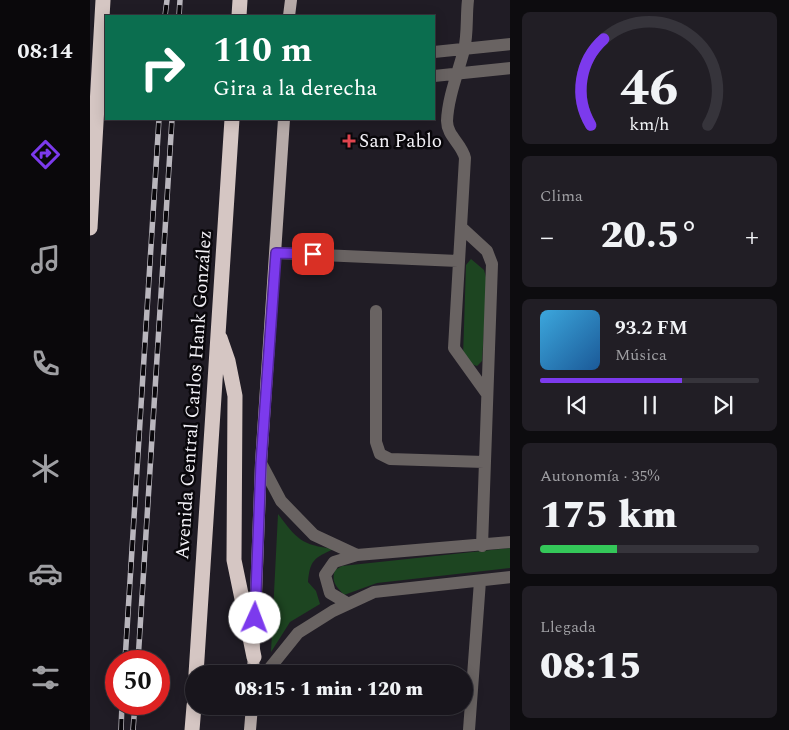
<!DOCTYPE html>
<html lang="es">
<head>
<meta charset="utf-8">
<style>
	:root { --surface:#18151c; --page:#211e25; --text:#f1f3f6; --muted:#9f9fa3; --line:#36343b; --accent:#7c3aed }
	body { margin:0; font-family:Spectral,serif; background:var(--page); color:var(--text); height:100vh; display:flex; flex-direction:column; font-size:19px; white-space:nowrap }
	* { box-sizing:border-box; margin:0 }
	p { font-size:16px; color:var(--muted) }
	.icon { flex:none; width:28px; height:28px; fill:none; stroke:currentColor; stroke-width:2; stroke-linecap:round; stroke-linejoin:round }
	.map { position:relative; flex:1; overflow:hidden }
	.drawer { display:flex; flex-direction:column; gap:12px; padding:12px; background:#0d0c0f; width:279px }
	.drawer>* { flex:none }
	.guide { position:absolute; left:15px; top:15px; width:330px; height:105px; border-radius:0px; box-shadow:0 2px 12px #0003,0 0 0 1px var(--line); background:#0b6e4f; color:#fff; overflow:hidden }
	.speed { position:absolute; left:15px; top:650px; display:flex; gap:10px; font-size:25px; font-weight:700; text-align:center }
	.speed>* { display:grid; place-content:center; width:65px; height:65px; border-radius:50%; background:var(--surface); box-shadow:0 2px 12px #0003,0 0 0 1px var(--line); line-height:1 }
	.speed .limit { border:8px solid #d22; background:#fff; color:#111 }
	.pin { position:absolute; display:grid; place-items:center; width:42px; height:42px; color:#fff; margin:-21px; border-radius:10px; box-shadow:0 2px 8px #0006 }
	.me { position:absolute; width:55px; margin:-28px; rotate:2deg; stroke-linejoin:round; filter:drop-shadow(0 0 4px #0008) }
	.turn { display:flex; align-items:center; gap:18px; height:105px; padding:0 25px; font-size:22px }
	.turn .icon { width:65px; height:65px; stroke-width:2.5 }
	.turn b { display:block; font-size:35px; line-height:42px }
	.big { font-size:38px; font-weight:800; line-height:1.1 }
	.drawer .card { flex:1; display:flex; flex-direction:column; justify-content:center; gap:8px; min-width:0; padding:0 18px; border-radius:8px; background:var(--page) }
	.drawer .dial { align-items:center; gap:0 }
	.dial svg { height:130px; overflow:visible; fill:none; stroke:var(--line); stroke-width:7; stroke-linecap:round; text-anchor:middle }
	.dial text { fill:var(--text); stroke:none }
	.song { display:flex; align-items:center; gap:15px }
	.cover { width:60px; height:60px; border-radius:8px; background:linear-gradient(135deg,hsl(200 70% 55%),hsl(210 70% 35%)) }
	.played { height:5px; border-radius:2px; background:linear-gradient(90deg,var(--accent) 65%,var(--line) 65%) }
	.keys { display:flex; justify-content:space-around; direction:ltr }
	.heat { display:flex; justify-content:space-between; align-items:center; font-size:28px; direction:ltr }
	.charge { height:8px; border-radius:4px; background:linear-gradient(90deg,#34c759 35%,var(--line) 0) }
	.trip { position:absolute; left:95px; top:665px; width:288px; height:50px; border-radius:25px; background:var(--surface); box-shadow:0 2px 12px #0003,0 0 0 1px var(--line); font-weight:800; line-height:50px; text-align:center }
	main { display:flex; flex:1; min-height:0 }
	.tabs { display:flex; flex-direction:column; width:90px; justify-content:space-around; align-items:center; background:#0a080b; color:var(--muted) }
	.tabs .icon { width:35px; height:35px }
	.tabs .on { color:var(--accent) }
	.tabs b { font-size:22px; color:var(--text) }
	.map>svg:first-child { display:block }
	.green { fill:#1d4521 }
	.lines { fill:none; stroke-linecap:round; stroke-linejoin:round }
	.minor { stroke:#696362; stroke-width:12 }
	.major { stroke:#b6aaa8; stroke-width:12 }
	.highway { stroke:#d5c6c3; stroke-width:15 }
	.rail-casing { stroke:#b9b6bd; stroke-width:5.5 }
	.rail { stroke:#09070b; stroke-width:4; stroke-dasharray:11; stroke-linecap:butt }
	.route-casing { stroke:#51269a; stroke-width:12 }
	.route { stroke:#7c3aed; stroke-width:9 }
	.health-dot { fill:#e0444e; stroke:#09070b; stroke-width:2 }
	.labels { text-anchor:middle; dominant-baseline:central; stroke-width:5; stroke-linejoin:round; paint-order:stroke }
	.poi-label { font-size:19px; fill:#f3f1f7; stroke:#09070b; text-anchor:start }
	.street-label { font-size:19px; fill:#f3f1f7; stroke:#09070b }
</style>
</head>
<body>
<main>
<nav class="tabs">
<b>08:14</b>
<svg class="icon on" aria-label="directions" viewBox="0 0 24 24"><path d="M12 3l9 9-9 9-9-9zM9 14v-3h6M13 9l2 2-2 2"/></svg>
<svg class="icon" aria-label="music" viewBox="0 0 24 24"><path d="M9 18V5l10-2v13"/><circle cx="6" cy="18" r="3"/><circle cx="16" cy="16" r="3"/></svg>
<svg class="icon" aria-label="phone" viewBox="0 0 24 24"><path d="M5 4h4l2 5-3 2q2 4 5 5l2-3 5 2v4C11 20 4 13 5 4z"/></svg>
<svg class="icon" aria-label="climate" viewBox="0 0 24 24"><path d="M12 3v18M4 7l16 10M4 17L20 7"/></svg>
<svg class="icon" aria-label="car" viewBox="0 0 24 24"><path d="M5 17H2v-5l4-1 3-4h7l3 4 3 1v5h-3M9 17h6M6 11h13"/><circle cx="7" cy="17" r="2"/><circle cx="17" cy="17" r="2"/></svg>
<svg class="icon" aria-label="filters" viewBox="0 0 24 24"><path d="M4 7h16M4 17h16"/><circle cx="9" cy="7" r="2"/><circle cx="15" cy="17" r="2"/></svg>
</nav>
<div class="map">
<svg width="421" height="730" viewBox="0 0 421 730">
	<rect width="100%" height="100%" fill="#201c25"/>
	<!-- green -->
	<path class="green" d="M 381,259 L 394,270 L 397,281 L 392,361 L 387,366 L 378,363 L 373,357 L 376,265 Z
		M 188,514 C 207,539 211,545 244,549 C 224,558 220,560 218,582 L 226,591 L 230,604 L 200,622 L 181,652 Z
		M 420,548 L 420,568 L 287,583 L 254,595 C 246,586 241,582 245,570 L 252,566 Z"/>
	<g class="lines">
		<!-- minor -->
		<path class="minor" d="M 378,0 C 376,16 378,34 374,50 C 368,73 358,97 357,121 C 357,136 372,144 375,158 L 364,348 L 397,394
			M 344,52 L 421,44
			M 344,76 L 421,68
			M 372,228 L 397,251 L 402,264 L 392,546
			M 186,253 L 368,261
			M 286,311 L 286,442 L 290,454 L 300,459 L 394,462
			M 171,463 L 191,501 L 224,535 L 267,555 L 421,542
			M 257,603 L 240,593 L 235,575 L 244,562 L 267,555
			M 175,674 L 208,633 L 243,611 L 284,592 L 421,577
			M 379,730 L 390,581"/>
		<!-- major -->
		<path class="major" d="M 199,16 L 201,0
			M 163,674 L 171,463 L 194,119
			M 160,730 L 162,706"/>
		<!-- highway -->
		<path class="highway" d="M 149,16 L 150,0
			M 0,228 L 13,0
			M 130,338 L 138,361 L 145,396 L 144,560 L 164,657
			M 106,674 L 142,119
			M 102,730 L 104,706"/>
		<defs>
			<path id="rail" d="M 75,16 L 77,0
				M 89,16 L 90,0
				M 35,661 L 69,119
				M 48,661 L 82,119
				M 31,730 L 32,704
				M 43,730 L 45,704"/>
		</defs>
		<!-- rail casing -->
		<use href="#rail" class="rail-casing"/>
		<!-- rail -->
		<use href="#rail" class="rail"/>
	</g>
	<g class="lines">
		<defs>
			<path id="route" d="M 165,618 L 171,463 L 186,253 L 223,254"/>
		</defs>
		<!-- route casing -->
		<use href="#route" class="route-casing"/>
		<!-- route -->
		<use href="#route" class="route"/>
	</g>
	<!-- markers -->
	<path class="health-dot" d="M256.5 133.5h5v5h5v5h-5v5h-5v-5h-5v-5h5z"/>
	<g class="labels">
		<!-- poi labels -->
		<g class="poi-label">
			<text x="269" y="141">San Pablo</text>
		</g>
		<!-- street labels -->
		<g class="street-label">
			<text transform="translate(104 395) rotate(-86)">Avenida Central Carlos Hank González</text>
		</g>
	</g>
</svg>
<div class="speed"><div class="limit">50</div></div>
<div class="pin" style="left:223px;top:254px;background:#d93025"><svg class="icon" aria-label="arrive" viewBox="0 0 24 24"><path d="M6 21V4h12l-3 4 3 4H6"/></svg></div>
<svg class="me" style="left:165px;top:618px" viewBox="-20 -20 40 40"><circle r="19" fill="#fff"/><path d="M0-13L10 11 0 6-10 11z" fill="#7c3aed"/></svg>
<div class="trip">08:15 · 1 min · 120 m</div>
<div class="guide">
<div class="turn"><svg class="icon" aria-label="right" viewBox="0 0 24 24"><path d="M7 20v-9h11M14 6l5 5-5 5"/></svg><div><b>110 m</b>Gira a la derecha</div></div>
</div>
</div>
<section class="drawer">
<div class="card dial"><svg viewBox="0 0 100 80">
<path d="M14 69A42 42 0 1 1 86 69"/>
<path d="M14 69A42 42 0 0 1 22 16" stroke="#7c3aed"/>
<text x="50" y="56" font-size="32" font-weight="700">46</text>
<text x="50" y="72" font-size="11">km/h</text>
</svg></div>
<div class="card"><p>Clima</p>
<div class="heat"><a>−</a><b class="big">20.5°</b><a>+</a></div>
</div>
<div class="card">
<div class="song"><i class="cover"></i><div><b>93.2 FM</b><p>Música</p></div></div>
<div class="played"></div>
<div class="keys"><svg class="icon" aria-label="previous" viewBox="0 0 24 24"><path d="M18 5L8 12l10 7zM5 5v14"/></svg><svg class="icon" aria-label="pause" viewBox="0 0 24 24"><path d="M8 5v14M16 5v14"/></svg><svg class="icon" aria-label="next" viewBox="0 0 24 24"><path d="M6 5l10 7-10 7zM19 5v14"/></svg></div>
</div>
<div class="card"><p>Autonomía · 35%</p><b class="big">175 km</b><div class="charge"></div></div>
<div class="card"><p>Llegada</p><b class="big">08:15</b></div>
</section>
</main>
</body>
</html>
